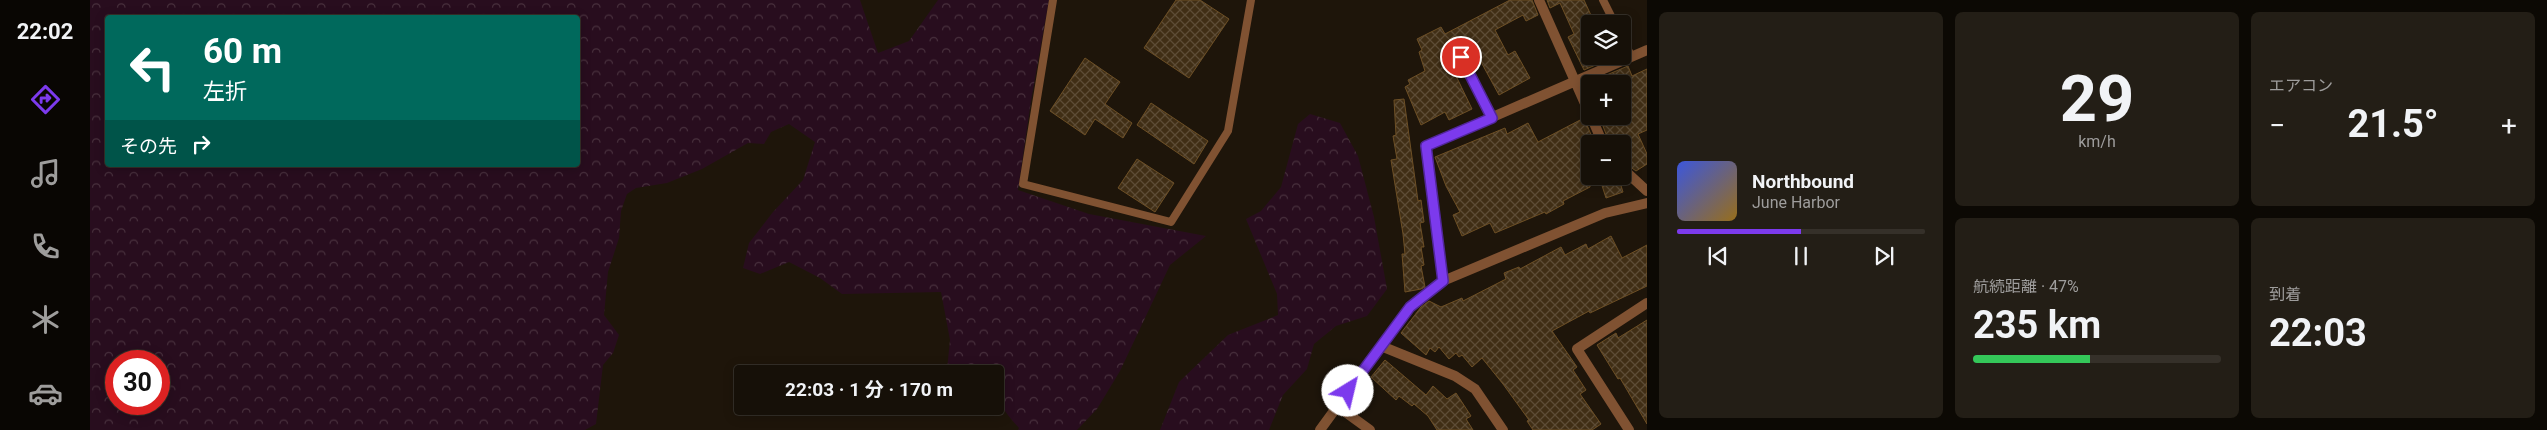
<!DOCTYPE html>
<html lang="ja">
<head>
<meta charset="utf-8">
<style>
	:root { --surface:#161008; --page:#231e16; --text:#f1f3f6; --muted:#9e9d9c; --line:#353029; --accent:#7c3aed }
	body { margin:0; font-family:Roboto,"Noto Sans JP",sans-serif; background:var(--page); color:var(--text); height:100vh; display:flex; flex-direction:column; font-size:19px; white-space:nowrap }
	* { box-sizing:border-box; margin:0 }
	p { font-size:16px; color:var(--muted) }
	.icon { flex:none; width:28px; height:28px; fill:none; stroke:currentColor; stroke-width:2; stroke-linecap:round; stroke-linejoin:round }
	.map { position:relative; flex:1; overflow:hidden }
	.panel { display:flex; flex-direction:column; gap:12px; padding:12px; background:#0c0904; width:900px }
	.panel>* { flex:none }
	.top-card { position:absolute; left:15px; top:15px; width:475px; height:152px; border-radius:5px; box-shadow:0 2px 12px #0003,0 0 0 1px var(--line); background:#00695c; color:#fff; overflow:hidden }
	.controls { position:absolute; left:1491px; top:15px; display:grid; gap:10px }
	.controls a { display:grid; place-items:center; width:50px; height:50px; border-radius:5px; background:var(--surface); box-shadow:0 2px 12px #0003,0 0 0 1px var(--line); font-size:25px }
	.speed { position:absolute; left:15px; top:350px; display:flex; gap:10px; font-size:25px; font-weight:700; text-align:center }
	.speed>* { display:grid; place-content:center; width:65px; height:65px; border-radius:50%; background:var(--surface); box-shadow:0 2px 12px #0003,0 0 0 1px var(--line); line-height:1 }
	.speed .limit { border:8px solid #d22; background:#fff; color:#111 }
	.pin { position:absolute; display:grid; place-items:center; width:42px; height:42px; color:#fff; margin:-21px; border:2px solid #fff; border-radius:50%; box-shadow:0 1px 5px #0007 }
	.me { position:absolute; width:55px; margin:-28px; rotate:36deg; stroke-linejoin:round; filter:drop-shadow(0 0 4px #0008) }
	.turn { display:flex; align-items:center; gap:18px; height:105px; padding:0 15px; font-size:22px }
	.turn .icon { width:65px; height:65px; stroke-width:2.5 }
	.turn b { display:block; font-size:35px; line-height:42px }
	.then { display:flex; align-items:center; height:48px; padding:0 15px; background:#0003; gap:10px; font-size:19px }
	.big { font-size:38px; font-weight:700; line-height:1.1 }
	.panel .card { flex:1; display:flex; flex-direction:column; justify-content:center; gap:8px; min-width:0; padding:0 18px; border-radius:8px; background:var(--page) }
	.panel .dial { align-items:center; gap:0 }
	.dial b { font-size:65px; line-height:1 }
	.song { display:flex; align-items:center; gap:15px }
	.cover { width:60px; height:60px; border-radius:8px; background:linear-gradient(135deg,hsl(230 70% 55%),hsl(40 70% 35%)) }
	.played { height:5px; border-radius:2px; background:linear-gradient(90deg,var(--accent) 50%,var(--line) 50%) }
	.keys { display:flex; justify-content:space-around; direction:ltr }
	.heat { display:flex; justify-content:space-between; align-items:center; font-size:28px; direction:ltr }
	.charge { height:8px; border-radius:4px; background:linear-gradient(90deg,#34c759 47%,var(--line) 0) }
	.panel .tiles { flex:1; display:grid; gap:12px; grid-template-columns:repeat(3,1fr) }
	.card:first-child { grid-row:span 2 }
	.trip { position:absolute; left:644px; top:365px; width:270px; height:50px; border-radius:5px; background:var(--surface); box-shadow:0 2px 12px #0003,0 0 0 1px var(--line); font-weight:700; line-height:50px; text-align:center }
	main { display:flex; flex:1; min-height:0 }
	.menu { display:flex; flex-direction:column; width:90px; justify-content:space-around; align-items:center; background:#090603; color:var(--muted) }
	.menu .icon { width:35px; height:35px }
	.menu .current { color:var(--accent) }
	.menu b { font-size:22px; color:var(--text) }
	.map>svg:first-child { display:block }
	.forest { fill:url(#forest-crowns); fill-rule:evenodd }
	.building { fill:url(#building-cross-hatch); stroke:#6d4f25 }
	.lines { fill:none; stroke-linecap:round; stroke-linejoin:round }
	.lane { stroke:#805232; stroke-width:8 }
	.street { stroke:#805232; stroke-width:10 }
	.route-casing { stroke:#51269a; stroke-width:12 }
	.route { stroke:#7c3aed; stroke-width:9 }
</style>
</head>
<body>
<main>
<nav class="menu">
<b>22:02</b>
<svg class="icon current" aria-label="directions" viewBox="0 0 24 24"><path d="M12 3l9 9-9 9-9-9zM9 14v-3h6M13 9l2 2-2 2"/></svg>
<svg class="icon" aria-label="music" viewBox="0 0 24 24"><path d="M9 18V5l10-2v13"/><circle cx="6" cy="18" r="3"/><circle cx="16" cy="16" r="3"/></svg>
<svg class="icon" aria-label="phone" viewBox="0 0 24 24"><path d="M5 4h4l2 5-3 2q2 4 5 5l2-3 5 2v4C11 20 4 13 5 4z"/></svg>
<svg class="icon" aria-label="climate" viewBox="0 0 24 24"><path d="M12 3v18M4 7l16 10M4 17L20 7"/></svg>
<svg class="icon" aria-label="car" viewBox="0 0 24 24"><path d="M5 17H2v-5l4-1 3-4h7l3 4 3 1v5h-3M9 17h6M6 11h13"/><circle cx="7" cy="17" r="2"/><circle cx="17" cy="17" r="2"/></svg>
</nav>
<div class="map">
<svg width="1557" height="430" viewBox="0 0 1557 430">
	<defs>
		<pattern id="forest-crowns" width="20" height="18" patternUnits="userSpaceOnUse" patternTransform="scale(1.25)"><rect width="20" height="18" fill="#280d1e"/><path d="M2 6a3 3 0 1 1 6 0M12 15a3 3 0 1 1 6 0" fill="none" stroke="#48303d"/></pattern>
		<pattern id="building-cross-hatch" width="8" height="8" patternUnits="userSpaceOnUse" patternTransform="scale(1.25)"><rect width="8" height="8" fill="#402e15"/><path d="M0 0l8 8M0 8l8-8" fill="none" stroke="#5d4c36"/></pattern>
	</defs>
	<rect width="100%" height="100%" fill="#1e150a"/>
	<!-- forest -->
	<path class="forest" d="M 0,0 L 770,0 L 788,53 L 819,41 L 848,0 L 959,0 L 941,101 L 928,190 L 999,214 L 1116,236 L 1080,265 L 1030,371 L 1007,409 L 987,430 L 928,430 L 929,428 C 913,410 905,400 905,374 L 857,370 L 860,340 L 851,292 L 752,294 L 730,278 L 699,262 L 670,274 L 653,268 L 659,243 L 683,212 L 713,180 L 725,142 L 699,124 L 681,132 L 674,144 L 658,143 L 612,169 L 577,183 L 546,188 L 537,194 L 531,211 L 529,238 L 518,272 L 514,315 L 529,335 L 523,353 L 513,365 L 506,424 L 495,430 L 0,430 ZM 18,18 L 488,18 L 488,165 L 18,165 ZM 26,361 L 69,361 L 69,404 L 26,404 Z
		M 1220,114 L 1250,123 L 1268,156 L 1284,217 L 1297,289 L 1277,316 L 1246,326 L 1224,344 L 1217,369 L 1193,395 L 1179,430 L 1070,430 L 1089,382 L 1138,335 L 1188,315 L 1187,294 L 1156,219 L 1171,211 L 1191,187 L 1208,124 Z"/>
	<!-- building -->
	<path class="building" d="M 1086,0 L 1110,0 L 1139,19 L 1099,78 L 1054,48 Z
		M 1420,0 L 1442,0 L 1448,15 L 1436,21 L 1433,15 L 1405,30 L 1418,55 L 1425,51 L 1440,78 L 1409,95 L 1378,38 L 1370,42 L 1367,37 L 1362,37 L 1358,41 L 1360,47 L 1354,51 L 1382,109 L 1359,120 L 1355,112 L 1331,125 L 1315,87 L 1320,84 L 1318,80 L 1335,71 L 1329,52 L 1332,50 L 1327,39 L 1351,27 L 1355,34 Z
		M 1457,0 L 1494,0 L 1505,24 L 1500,24 L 1500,56 L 1524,57 L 1494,70 L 1478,37 L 1484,34 L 1470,3 L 1460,8 Z
		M 995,58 L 1030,82 L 1015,104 L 1042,123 L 1033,138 L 1005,119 L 995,135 L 960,111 Z
		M 1538,66 L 1542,76 L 1557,69 L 1557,130 L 1548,134 L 1557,154 L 1557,164 L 1546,171 L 1532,161 L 1532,144 L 1520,144 L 1509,116 L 1532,116 L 1532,84 L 1500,82 Z
		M 1314,99 L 1328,201 L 1331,200 L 1334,222 L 1330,223 L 1334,247 L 1331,247 L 1334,265 L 1331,266 L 1335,287 L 1331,289 L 1315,292 L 1312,254 L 1315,254 L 1313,234 L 1301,160 L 1307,159 L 1303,136 L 1306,135 L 1304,100 Z
		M 1061,103 L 1118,141 L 1104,164 L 1047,125 Z
		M 1494,118 L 1505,144 L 1500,144 L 1500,187 L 1473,201 L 1474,204 L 1456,214 L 1455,212 L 1405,233 L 1400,223 L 1372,236 L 1363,215 L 1370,212 L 1356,186 L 1345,157 L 1415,128 L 1417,134 L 1438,123 L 1448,142 Z
		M 1047,159 L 1084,183 L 1065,212 L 1028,188 Z
		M 1509,176 L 1528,176 L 1533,192 L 1516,198 Z
		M 1521,236 L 1532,258 L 1557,245 L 1557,286 L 1500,313 L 1499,311 L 1462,331 L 1487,367 L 1483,370 L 1496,390 L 1490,394 L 1511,424 L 1502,430 L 1443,430 L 1437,421 L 1439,420 L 1413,384 L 1392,358 L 1382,367 L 1372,355 L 1369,357 L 1366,353 L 1359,359 L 1349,347 L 1345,352 L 1340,348 L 1336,355 L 1311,333 L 1331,307 L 1339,301 L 1351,307 L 1372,298 L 1373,301 L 1416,279 L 1414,273 L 1429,267 L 1430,269 L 1471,247 L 1475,255 L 1496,244 L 1498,249 Z
		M 1557,320 L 1557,424 L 1530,378 L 1528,379 L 1507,345 L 1526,333 L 1528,338 Z
		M 1295,360 L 1336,395 L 1343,386 L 1357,399 L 1366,393 L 1381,416 L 1376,419 L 1383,430 L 1347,430 L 1338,416 L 1324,404 L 1322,406 L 1309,396 L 1306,400 L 1281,377 Z"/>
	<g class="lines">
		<!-- lane -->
		<path class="lane" d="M 963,0 L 933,184 L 1081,222 L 1138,131 L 1161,0
			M 1513,0 L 1525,24
			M 1532,39 L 1542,57
			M 1364,42 L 1402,118"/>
		<!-- street -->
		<path class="street" d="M 1449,0 L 1500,115
			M 1501,116 L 1513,144
			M 1532,168 L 1557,191
			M 1353,281 L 1336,146 L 1557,50
			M 1291,346 L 1365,376 L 1385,389 L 1413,430
			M 1247,406 L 1280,430
			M 1230,430 L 1320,307 L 1353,281 L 1515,213 L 1557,203
			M 1539,430 L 1487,349 L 1557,303"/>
	</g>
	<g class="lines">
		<defs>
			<path id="route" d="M 1258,391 L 1320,307 L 1353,281 L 1336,146 L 1402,118 L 1371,57"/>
		</defs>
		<!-- route casing -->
		<use href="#route" class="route-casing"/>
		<!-- route -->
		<use href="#route" class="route"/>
	</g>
</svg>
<div class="controls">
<a><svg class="icon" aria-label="layers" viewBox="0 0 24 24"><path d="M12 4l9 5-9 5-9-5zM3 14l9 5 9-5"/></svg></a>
<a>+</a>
<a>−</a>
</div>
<div class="speed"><div class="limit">30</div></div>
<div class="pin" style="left:1371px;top:57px;background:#d93025"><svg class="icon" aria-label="arrive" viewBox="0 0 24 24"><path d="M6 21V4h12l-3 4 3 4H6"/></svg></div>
<svg class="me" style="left:1258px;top:391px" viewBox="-20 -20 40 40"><circle r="19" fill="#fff"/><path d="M0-13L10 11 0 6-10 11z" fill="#7c3aed"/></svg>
<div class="trip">22:03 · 1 分 · 170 m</div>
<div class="top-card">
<div class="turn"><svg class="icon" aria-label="left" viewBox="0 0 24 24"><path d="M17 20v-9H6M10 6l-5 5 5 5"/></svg><div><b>60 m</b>左折</div></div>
<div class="then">その先<svg class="icon" aria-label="right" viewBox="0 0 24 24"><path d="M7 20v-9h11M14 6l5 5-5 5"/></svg></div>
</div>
</div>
<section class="panel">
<div class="tiles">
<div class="card">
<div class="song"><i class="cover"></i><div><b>Northbound</b><p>June Harbor</p></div></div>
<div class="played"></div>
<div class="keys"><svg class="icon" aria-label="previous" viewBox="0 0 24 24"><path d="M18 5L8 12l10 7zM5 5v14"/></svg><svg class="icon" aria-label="pause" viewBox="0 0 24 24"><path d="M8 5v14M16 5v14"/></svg><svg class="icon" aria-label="next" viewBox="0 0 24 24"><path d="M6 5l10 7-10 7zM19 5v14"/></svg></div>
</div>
<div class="card dial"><b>29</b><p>km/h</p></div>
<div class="card"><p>エアコン</p>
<div class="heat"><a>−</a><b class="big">21.5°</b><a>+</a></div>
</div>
<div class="card"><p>航続距離 · 47%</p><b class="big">235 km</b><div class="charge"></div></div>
<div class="card"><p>到着</p><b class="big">22:03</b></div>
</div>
</section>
</main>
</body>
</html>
